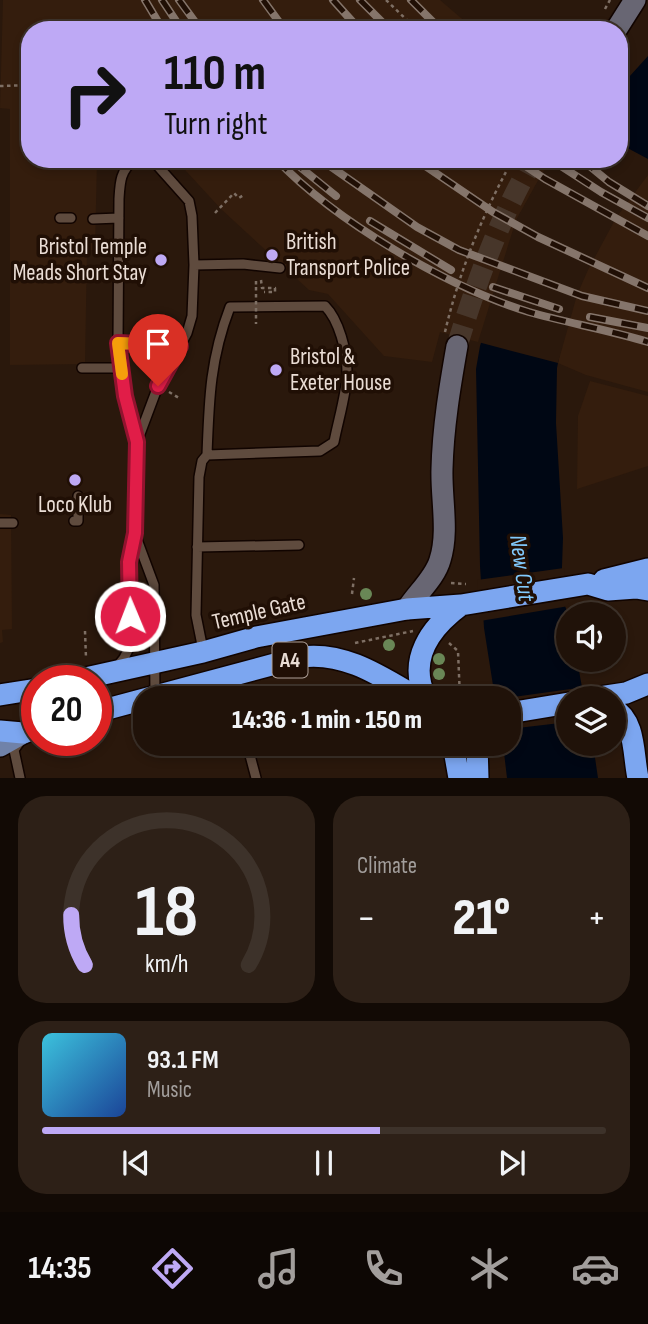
<!DOCTYPE html>
<html lang="en">
<head>
<meta charset="utf-8">
<style>
	:root { --surface:#201209; --page:#2d2017; --text:#f1f3f6; --muted:#a29e9c; --line:#3d322a; --accent:#bea9f5 }
	body { margin:0; font-family:"Sofia Sans Condensed",sans-serif; background:var(--page); color:var(--text); height:100vh; display:flex; flex-direction:column; font-size:26px; white-space:nowrap }
	* { box-sizing:border-box; margin:0 }
	p { font-size:23px; color:var(--muted) }
	.icon { flex:none; width:38px; height:38px; fill:none; stroke:currentColor; stroke-width:2; stroke-linecap:round; stroke-linejoin:round }
	.map { position:relative; height:778px; overflow:hidden }
	.details { display:flex; flex-direction:column; gap:18px; padding:18px; background:#120a05; flex:1 }
	.details>* { flex:none }
	.guide { position:absolute; left:21px; top:21px; width:607px; height:147px; border-radius:28px; box-shadow:0 4px 10px #0003,0 0 0 2px var(--line); background:#bea9f5; color:#111; overflow:hidden }
	.controls { position:absolute; left:556px; top:602px; display:grid; gap:14px }
	.controls a { display:grid; place-items:center; width:70px; height:70px; border-radius:50%; background:var(--surface); box-shadow:0 4px 10px #0003,0 0 0 2px var(--line); font-size:35px }
	.speed { position:absolute; left:21px; top:665px; display:flex; gap:14px; font-size:35px; font-weight:700; text-align:center }
	.speed>* { display:grid; place-content:center; width:91px; height:91px; border-radius:50%; background:var(--surface); box-shadow:0 4px 10px #0003,0 0 0 2px var(--line); line-height:1 }
	.speed .limit { border:10px solid #d22; background:#fff; color:#111 }
	.pin { position:absolute; display:grid; place-items:center; width:60px; height:60px; color:#fff; margin:-72px -30px; border-radius:50% 50% 50% 0; rotate:-45deg; box-shadow:0 0 7px #0007 }
	.pin .icon { rotate:45deg }
	.me { position:absolute; width:77px; margin:-38px; rotate:359deg; stroke-linejoin:round; filter:drop-shadow(0 0 5px #0008) }
	.turn { display:flex; align-items:center; gap:24px; height:147px; padding:0 28px; font-size:32px }
	.turn .icon { width:91px; height:91px; stroke-width:2.5 }
	.turn b { display:block; font-size:49px; line-height:60px }
	.big { font-size:52px; font-weight:800; line-height:1.1 }
	.details .tile { flex:1; display:flex; flex-direction:column; justify-content:center; gap:10px; min-width:0; padding:0 24px; border-radius:28px; background:var(--page) }
	.details .dial { align-items:center; gap:0 }
	.dial svg { height:182px; overflow:visible; fill:none; stroke:var(--line); stroke-width:7; stroke-linecap:round; text-anchor:middle }
	.dial text { fill:var(--text); stroke:none }
	.song { display:flex; align-items:center; gap:21px }
	.cover { width:84px; height:84px; border-radius:10px; background:linear-gradient(135deg,hsl(190 70% 55%),hsl(220 70% 35%)) }
	.played { height:7px; border-radius:4px; background:linear-gradient(90deg,var(--accent) 60%,var(--line) 60%) }
	.keys { display:flex; justify-content:space-around; direction:ltr }
	.heat { display:flex; justify-content:space-between; align-items:center; font-size:38px; direction:ltr }
	.details .tiles { flex:1; display:grid; gap:18px; grid-template-columns:1fr 1fr }
	.tile:last-child { grid-column:span 2 }
	.trip { position:absolute; left:133px; top:686px; width:388px; height:70px; border-radius:28px; background:var(--surface); box-shadow:0 4px 10px #0003,0 0 0 2px var(--line); font-weight:800; line-height:70px; text-align:center }
	.tabs { display:flex; height:112px; justify-content:space-around; align-items:center; background:#0d0704; color:var(--muted) }
	.tabs .icon { width:49px; height:49px }
	.tabs .active { color:var(--accent) }
	.tabs b { font-size:32px; color:var(--text) }
	.map>svg:first-child { display:block }
	.built { fill:#341d0d }
	.water { fill:#000714 }
	.pier { fill:#2a180c }
	.lines { fill:none; stroke-linecap:round; stroke-linejoin:round }
	.secondary-tunnel { stroke:#47362a; stroke-width:21; stroke-dasharray:21 10; stroke-linecap:butt }
	.lane-casing { stroke:#110400; stroke-width:12 }
	.secondary-casing { stroke:#110400; stroke-width:24 }
	.primary-casing { stroke:#110400; stroke-width:24 }
	.highway-casing { stroke:#110400; stroke-width:24 }
	.path { stroke:#7e6f64; stroke-width:2.5; stroke-dasharray:3.5 3.5; stroke-linecap:butt }
	.lane { stroke:#5f4b3e; stroke-width:9 }
	.secondary { stroke:#686673; stroke-width:21 }
	.primary { stroke:#7082a9; stroke-width:21 }
	.highway { stroke:#7ca6f0; stroke-width:21 }
	.rail-casing { stroke:#85756b; stroke-width:8 }
	.rail { stroke:#200f05; stroke-width:5; stroke-dasharray:16; stroke-linecap:butt }
	.path-bridge { stroke:#7e6f64; stroke-width:2.5; stroke-dasharray:3.5 3.5; stroke-linecap:butt }
	.tree { fill:#698756 }
	.route-casing { stroke:#92132f; stroke-width:18 }
	.route { stroke:#e11d48; stroke-width:12 }
	.slow { stroke:#f59e0b; stroke-width:12 }
	.poi-dot { fill:#bea9f5; stroke:#200f05; stroke-width:2.5 }
	.labels { text-anchor:middle; dominant-baseline:central; stroke-width:7; stroke-linejoin:round; paint-order:stroke }
	.shield { fill:#200f05; stroke:#ad9f97; stroke-width:2 }
	.shield-label { font-size:21px; font-weight:bold; fill:#eaddd5 }
	.poi-label { font-size:23px; fill:#eaddd5; stroke:#200f05; text-anchor:start }
	.street-label { font-size:23px; fill:#eaddd5; stroke:#200f05 }
	.water-label { font-size:24px; font-style:italic; fill:#82cafd; stroke:#200f05 }
</style>
</head>
<body>
<div class="map">
<svg width="648" height="778" viewBox="0 0 648 778">
	<rect width="100%" height="100%" fill="#2a180c"/>
	<!-- built -->
	<path class="built" d="M 3,0 L 440,0 L 475,30 L 30,30 L 30,159 L 97,159 L 95,250 L 87,250 L 85,364 L 10,365 L 10,109 L 0,108 Z
		M 175,159 L 648,159 L 648,392 L 586,375 L 558,363 L 440,332 L 432,362 L 384,356 L 328,294 L 309,290 L 221,209 Z
		M 590,381 L 648,396 L 648,466 L 577,489 L 578,416 Z
		M 0,514 L 11,515 L 12,629 L 2,630 L 3,642 L 0,643 Z"/>
	<!-- water -->
	<path class="water" d="M 648,56 L 648,172 L 626,198 L 584,268 L 565,327 L 557,368 L 556,423 L 563,538 L 561,595 L 569,617 L 569,660 L 577,660 L 584,698 L 569,698 L 569,744 L 593,744 L 598,778 L 507,778 L 503,744 L 509,744 L 509,698 L 495,698 L 484,628 L 480,566 L 476,369 L 480,346 L 519,221 L 620,159 L 620,87 Z"/>
	<!-- pier -->
	<path class="pier" d="M 620,144 L 648,159 L 648,175 L 616,218 L 588,270 L 577,295 L 558,363 L 478,342 L 516,220 L 541,175 L 552,159 L 620,159 Z
		M 564,568 L 565,594 L 569,606 L 480,621 L 477,580 Z
		M 585,687 L 588,698 L 569,698 L 569,722 L 509,729 L 509,698 L 506,698 Z"/>
	<g class="lines">
		<!-- secondary-tunnel -->
		<path class="secondary-tunnel" d="M 457,346 C 477,281 499,218 534,159"/>
		<defs>
			<path id="lane" d="M 60,218 L 71,218
				M 93,219 L 119,218
				M 194,265 L 243,264 L 280,268
				M 118,343 L 180,346
				M 82,368 L 122,368
				M 74,521 L 78,521 L 78,496
				M 0,523 L 13,523
				M 135,534 L 154,585 L 155,695
				M 197,547 L 299,545
				M 203,650 L 196,615 L 199,477 L 202,461 L 207,455 C 209,400 210,359 230,307 L 325,306 C 339,320 347,351 347,372 C 347,392 338,421 334,442 L 320,451 L 207,455
				M 116,668 L 124,658 L 131,644 L 129,562 L 135,533 L 137,442 L 125,396 L 118,343 L 119,199 C 120,183 120,171 134,160 L 156,164 L 189,201 L 192,216 L 194,265 L 192,316 L 187,333 L 158,386 L 137,442
				M 19,743 L 14,750 L 20,778
				M 247,744 L 256,778"/>
			<path id="secondary" d="M 616,30 L 635,0
				M 407,609 C 417,593 435,578 440,560 C 449,532 441,498 442,469 C 443,427 450,386 457,346"/>
			<path id="primary" d="M 0,746 L 23,733"/>
			<path id="highway" d="M 604,580 L 648,569
				M 72,681 L 203,652 L 256,637 L 407,609 L 461,605
				M 0,695 L 37,689
				M 426,698 C 407,660 430,628 461,605 L 588,584 L 608,590 L 636,588 L 648,590
				M 593,698 L 626,693 L 648,684
				M 614,709 C 636,721 633,756 638,778
				M 96,712 L 301,657 C 345,651 382,677 418,698
				M 509,713 L 569,703
				M 0,731 L 23,733 L 37,728
				M 453,744 L 459,778
				M 477,744 L 478,778"/>
		</defs>
		<!-- lane casing -->
		<use href="#lane" class="lane-casing"/>
		<!-- secondary casing -->
		<use href="#secondary" class="secondary-casing"/>
		<!-- primary casing -->
		<use href="#primary" class="primary-casing"/>
		<!-- highway casing -->
		<use href="#highway" class="highway-casing"/>
		<!-- path -->
		<path class="path" d="M 386,0 L 411,24
			M 605,9 L 610,0
			M 86,30 L 111,21
			M 593,30 L 598,21
			M 0,86 L 30,85
			M 215,213 L 234,193 L 239,198 L 245,194
			M 261,280 L 262,288 L 275,288 L 275,292 L 264,292
			M 256,281 L 256,287
			M 445,332 C 459,272 483,213 513,159
			M 169,392 L 179,398
			M 451,583 L 466,584
			M 352,594 L 354,578
			M 85,631 L 86,658
			M 355,643 L 413,631
			M 449,643 L 458,651 L 460,698
			M 353,685 L 378,698"/>
		<!-- lane -->
		<use href="#lane" class="lane"/>
		<!-- secondary -->
		<use href="#secondary" class="secondary"/>
		<!-- primary -->
		<use href="#primary" class="primary"/>
		<!-- highway -->
		<use href="#highway" class="highway"/>
		<defs>
			<path id="rail" d="M 145,0 L 163,30
				M 162,0 L 182,30
				M 179,0 L 201,30
				M 263,0 L 285,30
				M 333,0 L 360,30
				M 360,0 L 390,30
				M 411,0 L 441,30
				M 276,159 C 335,221 447,287 529,312 C 568,323 609,330 648,342
				M 290,159 L 336,196
				M 320,159 L 417,227 L 459,250 L 582,296 L 648,311
				M 415,159 L 493,212 L 538,237 L 648,288
				M 515,159 L 545,179 L 648,236
				M 550,159 L 601,192 L 648,218
				M 581,159 L 609,182 L 648,206
				M 370,221 L 451,270
				M 493,287 L 559,309
				M 590,317 L 648,328"/>
		</defs>
		<!-- rail casing -->
		<use href="#rail" class="rail-casing"/>
		<!-- rail -->
		<use href="#rail" class="rail"/>
		<!-- path-bridge -->
		<path class="path-bridge" d="M 256,287 L 256,324"/>
	</g>
	<!-- trees -->
	<g class="tree">
		<circle cx="366" cy="594" r="6"/>
		<circle cx="389" cy="645" r="6"/>
		<circle cx="439" cy="659" r="6"/>
		<circle cx="439" cy="674" r="6"/>
	</g>
	<g class="lines">
		<defs>
			<path id="route" d="M 130,616 L 129,562 L 135,533 L 137,442 L 125,396 L 118,343 L 180,346 L 158,386"/>
		</defs>
		<!-- route casing -->
		<use href="#route" class="route-casing"/>
		<!-- route -->
		<use href="#route" class="route"/>
		<!-- slow -->
		<path class="slow" d="M 122,374 L 118,343 L 163,345"/>
	</g>
	<!-- markers -->
	<g class="poi-dot">
		<circle cx="272" cy="255" r="7"/>
		<circle cx="161" cy="260" r="7"/>
		<circle cx="276" cy="370" r="7"/>
		<circle cx="75" cy="480" r="7"/>
	</g>
	<g class="labels">
		<!-- shield labels -->
		<rect class="shield" x="272.5" y="642.5" width="35" height="35" rx="5"/>
		<g class="shield-label">
			<text x="290" y="660">A4</text>
		</g>
		<!-- poi labels -->
		<g class="poi-label">
			<text x="286" y="242">British<tspan x="286" dy="26">Transport Police</tspan></text>
			<text x="147" y="247" text-anchor="end">Bristol Temple<tspan x="147" dy="26">Meads Short Stay</tspan></text>
			<text x="290" y="357">Bristol &amp;<tspan x="290" dy="26">Exeter House</tspan></text>
			<text x="75" y="505" text-anchor="middle">Loco Klub</text>
		</g>
		<!-- street labels -->
		<g class="street-label">
			<text transform="translate(259 612) rotate(-13)">Temple Gate</text>
		</g>
		<!-- water labels -->
		<g class="water-label">
			<text transform="translate(522 568) rotate(82)">New Cut</text>
		</g>
	</g>
</svg>
<div class="controls">
<a><svg class="icon" aria-label="sound" viewBox="0 0 24 24"><path d="M4 9h4l5-4v14l-5-4H4zM17 9q2 3 0 6"/></svg></a>
<a><svg class="icon" aria-label="layers" viewBox="0 0 24 24"><path d="M12 4l9 5-9 5-9-5zM3 14l9 5 9-5"/></svg></a>
</div>
<div class="speed"><div class="limit">20</div></div>
<div class="pin" style="left:158px;top:386px;background:#d93025"><svg class="icon" aria-label="arrive" viewBox="0 0 24 24"><path d="M6 21V4h12l-3 4 3 4H6"/></svg></div>
<svg class="me" style="left:130px;top:616px" viewBox="-20 -20 40 40"><circle r="17" fill="#e11d48" stroke="#fff" stroke-width="3"/><path d="M0-11L8 9 0 5-8 9z" fill="#fff"/></svg>
<div class="trip">14:36 · 1 min · 150 m</div>
<div class="guide">
<div class="turn"><svg class="icon" aria-label="right" viewBox="0 0 24 24"><path d="M7 20v-9h11M14 6l5 5-5 5"/></svg><div><b>110 m</b>Turn right</div></div>
</div>
</div>
<section class="details">
<div class="tiles">
<div class="tile dial"><svg viewBox="0 0 100 80">
<path d="M14 69A42 42 0 1 1 86 69"/>
<path d="M14 69A42 42 0 0 1 8 47" stroke="#bea9f5"/>
<text x="50" y="56" font-size="32" font-weight="700">18</text>
<text x="50" y="72" font-size="11">km/h</text>
</svg></div>
<div class="tile"><p>Climate</p>
<div class="heat"><a>−</a><b class="big">21°</b><a>+</a></div>
</div>
<div class="tile">
<div class="song"><i class="cover"></i><div><b>93.1 FM</b><p>Music</p></div></div>
<div class="played"></div>
<div class="keys"><svg class="icon" aria-label="previous" viewBox="0 0 24 24"><path d="M18 5L8 12l10 7zM5 5v14"/></svg><svg class="icon" aria-label="pause" viewBox="0 0 24 24"><path d="M8 5v14M16 5v14"/></svg><svg class="icon" aria-label="next" viewBox="0 0 24 24"><path d="M6 5l10 7-10 7zM19 5v14"/></svg></div>
</div>
</div>
</section>
<nav class="tabs">
<b>14:35</b>
<svg class="icon active" aria-label="directions" viewBox="0 0 24 24"><path d="M12 3l9 9-9 9-9-9zM9 14v-3h6M13 9l2 2-2 2"/></svg>
<svg class="icon" aria-label="music" viewBox="0 0 24 24"><path d="M9 18V5l10-2v13"/><circle cx="6" cy="18" r="3"/><circle cx="16" cy="16" r="3"/></svg>
<svg class="icon" aria-label="phone" viewBox="0 0 24 24"><path d="M5 4h4l2 5-3 2q2 4 5 5l2-3 5 2v4C11 20 4 13 5 4z"/></svg>
<svg class="icon" aria-label="climate" viewBox="0 0 24 24"><path d="M12 3v18M4 7l16 10M4 17L20 7"/></svg>
<svg class="icon" aria-label="car" viewBox="0 0 24 24"><path d="M5 17H2v-5l4-1 3-4h7l3 4 3 1v5h-3M9 17h6M6 11h13"/><circle cx="7" cy="17" r="2"/><circle cx="17" cy="17" r="2"/></svg>
</nav>
</body>
</html>
